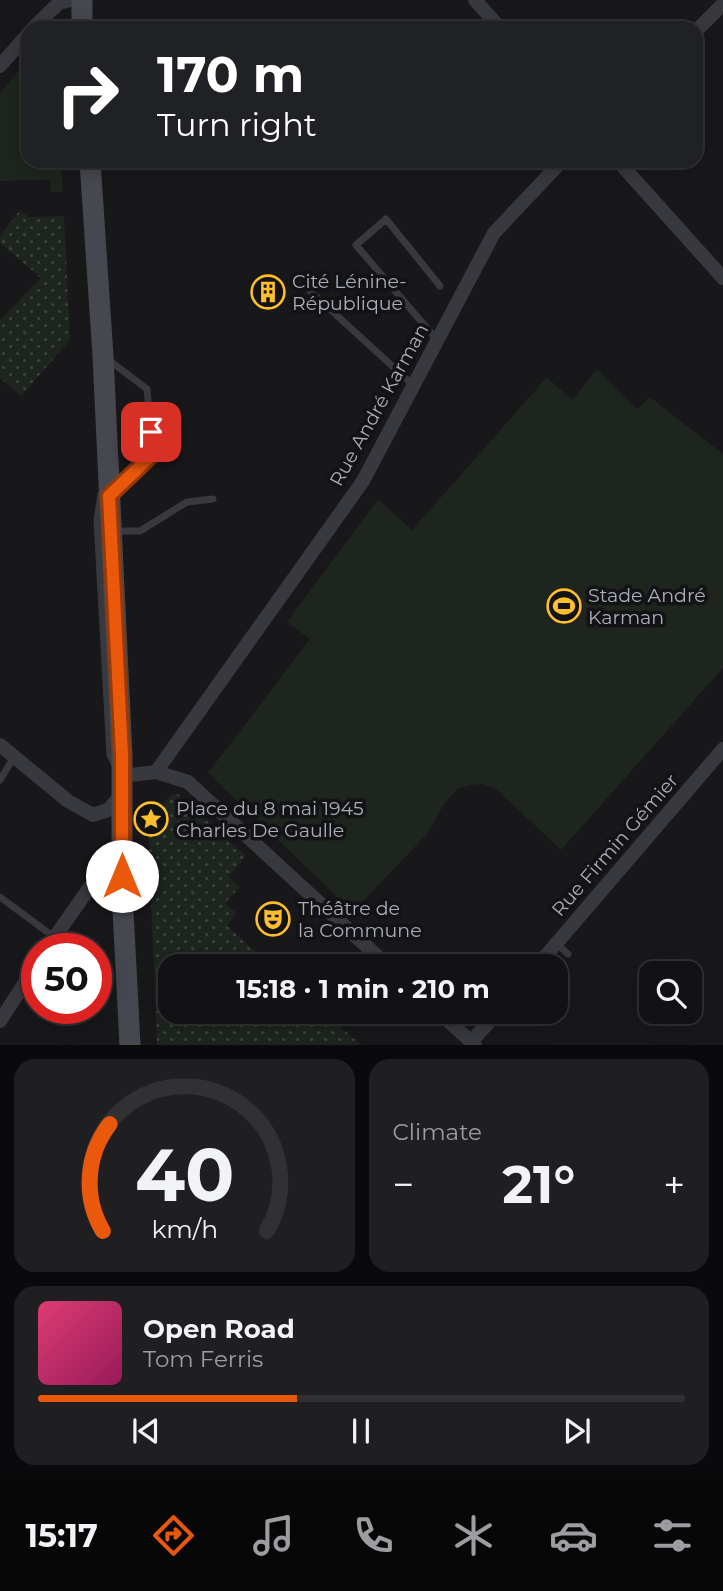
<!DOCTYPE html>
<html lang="en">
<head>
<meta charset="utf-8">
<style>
	:root { --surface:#121114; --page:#1f1f22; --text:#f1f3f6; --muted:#9c9da0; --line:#313134; --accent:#ea580c }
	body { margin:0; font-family:Montserrat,sans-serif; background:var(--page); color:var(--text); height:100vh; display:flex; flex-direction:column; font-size:26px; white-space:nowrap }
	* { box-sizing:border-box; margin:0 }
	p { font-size:23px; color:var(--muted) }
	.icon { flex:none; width:38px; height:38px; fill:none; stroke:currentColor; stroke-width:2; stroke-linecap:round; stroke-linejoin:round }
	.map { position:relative; height:1045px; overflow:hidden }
	.panel { display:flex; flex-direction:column; gap:14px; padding:14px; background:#0a090b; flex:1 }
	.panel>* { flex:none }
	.hud { position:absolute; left:21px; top:21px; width:682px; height:147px; border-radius:21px; box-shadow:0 4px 18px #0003,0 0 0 2px var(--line); background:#202124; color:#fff; overflow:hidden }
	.fabs { position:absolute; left:639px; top:961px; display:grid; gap:14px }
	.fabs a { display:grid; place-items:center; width:63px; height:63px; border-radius:14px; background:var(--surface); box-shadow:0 4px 18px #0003,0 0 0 2px var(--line); font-size:35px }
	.speed { position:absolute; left:21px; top:933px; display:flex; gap:14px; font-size:35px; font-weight:700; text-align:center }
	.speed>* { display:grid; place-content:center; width:91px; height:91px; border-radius:50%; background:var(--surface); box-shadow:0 4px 18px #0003,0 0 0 2px var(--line); line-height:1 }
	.speed .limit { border:10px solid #d22; background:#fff; color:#111 }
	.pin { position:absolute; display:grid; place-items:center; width:60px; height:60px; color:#fff; margin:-30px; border-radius:14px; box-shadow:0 4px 10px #0006 }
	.me { position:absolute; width:77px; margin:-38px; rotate:0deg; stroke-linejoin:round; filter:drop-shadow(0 0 5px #0008) }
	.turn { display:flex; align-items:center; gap:24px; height:147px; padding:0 21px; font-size:32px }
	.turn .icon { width:91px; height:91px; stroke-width:2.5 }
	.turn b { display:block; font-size:49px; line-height:60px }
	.big { font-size:52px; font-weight:700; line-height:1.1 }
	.panel .tile { flex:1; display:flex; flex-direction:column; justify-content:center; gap:10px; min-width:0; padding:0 24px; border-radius:21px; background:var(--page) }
	.panel .dial { align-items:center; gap:0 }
	.dial svg { height:182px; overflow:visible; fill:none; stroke:var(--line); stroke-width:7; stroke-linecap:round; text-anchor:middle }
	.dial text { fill:var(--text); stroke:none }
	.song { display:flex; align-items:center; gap:21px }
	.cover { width:84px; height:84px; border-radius:10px; background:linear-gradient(135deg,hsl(340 70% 55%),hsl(330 70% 35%)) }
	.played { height:7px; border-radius:4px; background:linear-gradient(90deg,var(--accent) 40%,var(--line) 40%) }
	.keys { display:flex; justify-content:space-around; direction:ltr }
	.heat { display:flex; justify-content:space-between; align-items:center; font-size:38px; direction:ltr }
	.panel .tiles { flex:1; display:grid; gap:14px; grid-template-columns:1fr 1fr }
	.tile:last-child { grid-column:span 2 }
	.trip { position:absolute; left:158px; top:954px; width:410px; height:70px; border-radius:21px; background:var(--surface); box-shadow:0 4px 18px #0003,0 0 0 2px var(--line); font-weight:700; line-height:70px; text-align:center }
	.menu { display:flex; height:112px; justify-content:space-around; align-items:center; background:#070708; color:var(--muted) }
	.menu .icon { width:49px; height:49px }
	.menu .active { color:var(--accent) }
	.menu b { font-size:32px; color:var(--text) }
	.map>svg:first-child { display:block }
	.park { fill:url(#park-dots) }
	.garden { fill:#1d251e }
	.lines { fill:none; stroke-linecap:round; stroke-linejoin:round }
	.lane { stroke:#38393f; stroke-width:7 }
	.street { stroke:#38393f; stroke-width:14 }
	.secondary { stroke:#46484f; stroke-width:21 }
	.route-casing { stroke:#983908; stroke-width:18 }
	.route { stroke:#ea580c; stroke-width:12 }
	.labels { text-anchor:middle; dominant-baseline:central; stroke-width:7; stroke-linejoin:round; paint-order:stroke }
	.poi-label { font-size:19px; fill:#a9aebb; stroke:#131215; text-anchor:start }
	.street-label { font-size:19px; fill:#a9aebb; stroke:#131215 }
</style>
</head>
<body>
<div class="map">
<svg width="723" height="1045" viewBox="0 0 723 1045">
	<defs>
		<pattern id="park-dots" width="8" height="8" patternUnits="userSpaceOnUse" patternTransform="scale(1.75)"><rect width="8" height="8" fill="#1d251e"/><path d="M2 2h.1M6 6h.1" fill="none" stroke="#3b423d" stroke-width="1.8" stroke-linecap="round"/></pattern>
	</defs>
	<rect width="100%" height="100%" fill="#18171a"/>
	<!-- park -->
	<path class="park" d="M 20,210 L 28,217 L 64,216 L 70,340 L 21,396 L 0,378 L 0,320 L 41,278 L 0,243 L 0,235 Z
		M 178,794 L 246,856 L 229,877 L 240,887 L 225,903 L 236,913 L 227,926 L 272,966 L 170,966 L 170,1012 L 323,1012 L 361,1045 L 157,1045 L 148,824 L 170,795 Z"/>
	<!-- garden -->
	<path class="garden" d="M 28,60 L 28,161 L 43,161 L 44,169 L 62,168 L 63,192 L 51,192 L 50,180 L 0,181 L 0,93 Z
		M 597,369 L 637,409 L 650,397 L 723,454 L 723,668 L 561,850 L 496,789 L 483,784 L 471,785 L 457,789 L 443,806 L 428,833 L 353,912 L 208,773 L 310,639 L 287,622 L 378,499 L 412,530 L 547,377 L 572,400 Z"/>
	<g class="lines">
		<!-- lane -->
		<path class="lane" d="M 310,291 L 413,385
			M 437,340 L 356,245 L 386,219 L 440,286
			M 106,358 L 147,389 L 153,454 L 114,491
			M 101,494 L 97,520 L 110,755 L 116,767
			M 115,531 L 140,531 L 187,502 L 213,499
			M 0,780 L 14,757
			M 0,897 L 54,937
			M 557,944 L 568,954"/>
		<!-- street -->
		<path class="street" d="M 475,0 L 500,28
			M 33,28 L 59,3 L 70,0
			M 696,31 L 723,4
			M 0,66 L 28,34
			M 618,161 L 723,278
			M 0,745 L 68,801 L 93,815 L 108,810 L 122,794
			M 156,772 L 363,481 L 494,233 L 562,161
			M 122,776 L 156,772 L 188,782 L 388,966
			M 47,948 L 90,887 L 99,880 L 122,875
			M 537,966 L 723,749
			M 438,1012 L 475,1045
			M 0,1021 L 37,964
			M 471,1042 L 498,1012"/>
		<!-- secondary -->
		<path class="secondary" d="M 82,0 L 82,28
			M 90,161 L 103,356 L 122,755 L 122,891 L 130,1045"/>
	</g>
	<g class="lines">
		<defs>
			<path id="route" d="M 122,876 L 122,755 L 109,496 L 153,454 L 151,432"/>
		</defs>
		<!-- route casing -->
		<use href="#route" class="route-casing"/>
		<!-- route -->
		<use href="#route" class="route"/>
	</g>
	<!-- icons -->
	<defs>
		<symbol id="building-ring" viewBox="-11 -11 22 22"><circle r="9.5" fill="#131215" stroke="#ffbe2b" stroke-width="1.5"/><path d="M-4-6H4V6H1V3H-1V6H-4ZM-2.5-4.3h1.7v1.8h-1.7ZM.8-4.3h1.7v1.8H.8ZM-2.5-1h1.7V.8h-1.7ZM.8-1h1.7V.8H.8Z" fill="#ffbe2b"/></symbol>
		<symbol id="stadium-ring" viewBox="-11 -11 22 22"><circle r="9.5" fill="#131215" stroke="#ffbe2b" stroke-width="1.5"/><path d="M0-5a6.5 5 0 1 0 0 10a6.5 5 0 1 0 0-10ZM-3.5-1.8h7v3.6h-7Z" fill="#ffbe2b"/></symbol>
		<symbol id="sight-ring" viewBox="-11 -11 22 22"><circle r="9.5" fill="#131215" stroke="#ffbe2b" stroke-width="1.5"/><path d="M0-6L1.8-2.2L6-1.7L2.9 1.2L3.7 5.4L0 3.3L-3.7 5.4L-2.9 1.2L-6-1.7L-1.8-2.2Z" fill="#ffbe2b"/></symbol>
		<symbol id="theatre-ring" viewBox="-11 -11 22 22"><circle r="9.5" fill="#131215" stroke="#ffbe2b" stroke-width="1.5"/><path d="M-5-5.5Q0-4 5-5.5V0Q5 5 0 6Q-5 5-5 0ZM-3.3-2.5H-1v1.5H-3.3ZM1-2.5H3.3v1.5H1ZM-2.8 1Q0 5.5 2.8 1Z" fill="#ffbe2b"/></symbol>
	</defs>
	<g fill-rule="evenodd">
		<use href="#building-ring" x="249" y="273" width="38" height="38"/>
		<use href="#stadium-ring" x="545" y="587" width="38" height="38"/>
		<use href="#sight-ring" x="132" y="800" width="38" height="38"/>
		<use href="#theatre-ring" x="254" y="900" width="38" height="38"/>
	</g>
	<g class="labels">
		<!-- poi labels -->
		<g class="poi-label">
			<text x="292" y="281">Cité Lénine-<tspan x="292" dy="22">République</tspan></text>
			<text x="588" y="595">Stade André<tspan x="588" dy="22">Karman</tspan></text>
			<text x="176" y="808">Place du 8 mai 1945<tspan x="176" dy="22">Charles De Gaulle</tspan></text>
			<text x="298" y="908">Théâtre de<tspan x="298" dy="22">la Commune</tspan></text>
		</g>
		<!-- street labels -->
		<g class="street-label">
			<text transform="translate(379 405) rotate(-61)">Rue André Karman</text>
			<text transform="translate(615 845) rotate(-49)">Rue Firmin Gémier</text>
		</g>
	</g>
</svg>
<div class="fabs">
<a><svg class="icon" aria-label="search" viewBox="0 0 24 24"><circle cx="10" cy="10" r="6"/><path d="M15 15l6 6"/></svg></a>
</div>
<div class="speed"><div class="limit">50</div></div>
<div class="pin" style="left:151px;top:432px;background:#d93025"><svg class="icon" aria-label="arrive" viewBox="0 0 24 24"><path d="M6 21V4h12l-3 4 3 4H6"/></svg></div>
<svg class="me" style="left:122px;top:876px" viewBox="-20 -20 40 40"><circle r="19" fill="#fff"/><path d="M0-13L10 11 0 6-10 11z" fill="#ea580c"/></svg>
<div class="trip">15:18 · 1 min · 210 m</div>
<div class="hud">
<div class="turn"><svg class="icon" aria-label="right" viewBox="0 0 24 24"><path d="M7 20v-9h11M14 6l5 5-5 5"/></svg><div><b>170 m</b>Turn right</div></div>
</div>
</div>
<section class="panel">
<div class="tiles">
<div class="tile dial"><svg viewBox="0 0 100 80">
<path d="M14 69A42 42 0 1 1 86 69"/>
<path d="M14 69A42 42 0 0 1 17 22" stroke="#ea580c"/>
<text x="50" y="56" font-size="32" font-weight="700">40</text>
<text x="50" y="72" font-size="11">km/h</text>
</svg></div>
<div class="tile"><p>Climate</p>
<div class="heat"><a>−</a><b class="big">21°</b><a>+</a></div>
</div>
<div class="tile">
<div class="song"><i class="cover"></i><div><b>Open Road</b><p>Tom Ferris</p></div></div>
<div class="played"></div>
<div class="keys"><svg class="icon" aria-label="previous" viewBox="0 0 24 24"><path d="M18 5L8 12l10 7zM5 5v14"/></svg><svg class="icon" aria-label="pause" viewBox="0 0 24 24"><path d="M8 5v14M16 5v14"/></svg><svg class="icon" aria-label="next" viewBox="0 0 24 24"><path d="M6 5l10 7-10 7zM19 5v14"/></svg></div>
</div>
</div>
</section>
<nav class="menu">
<b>15:17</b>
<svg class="icon active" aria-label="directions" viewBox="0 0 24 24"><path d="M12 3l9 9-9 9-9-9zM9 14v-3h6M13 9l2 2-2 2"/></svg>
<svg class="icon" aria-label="music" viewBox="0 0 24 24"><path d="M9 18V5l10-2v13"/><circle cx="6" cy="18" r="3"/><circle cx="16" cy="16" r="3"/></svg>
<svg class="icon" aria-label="phone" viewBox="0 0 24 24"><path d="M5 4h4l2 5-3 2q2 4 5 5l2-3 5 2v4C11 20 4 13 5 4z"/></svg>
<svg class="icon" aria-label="climate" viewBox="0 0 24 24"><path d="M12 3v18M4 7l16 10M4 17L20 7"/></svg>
<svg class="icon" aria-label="car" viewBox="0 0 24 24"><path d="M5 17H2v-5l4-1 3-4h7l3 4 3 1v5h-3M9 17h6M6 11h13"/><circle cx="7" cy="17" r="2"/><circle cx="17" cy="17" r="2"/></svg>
<svg class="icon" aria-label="filters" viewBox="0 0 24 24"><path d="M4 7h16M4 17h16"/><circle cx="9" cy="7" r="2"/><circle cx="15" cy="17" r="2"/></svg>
</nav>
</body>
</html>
